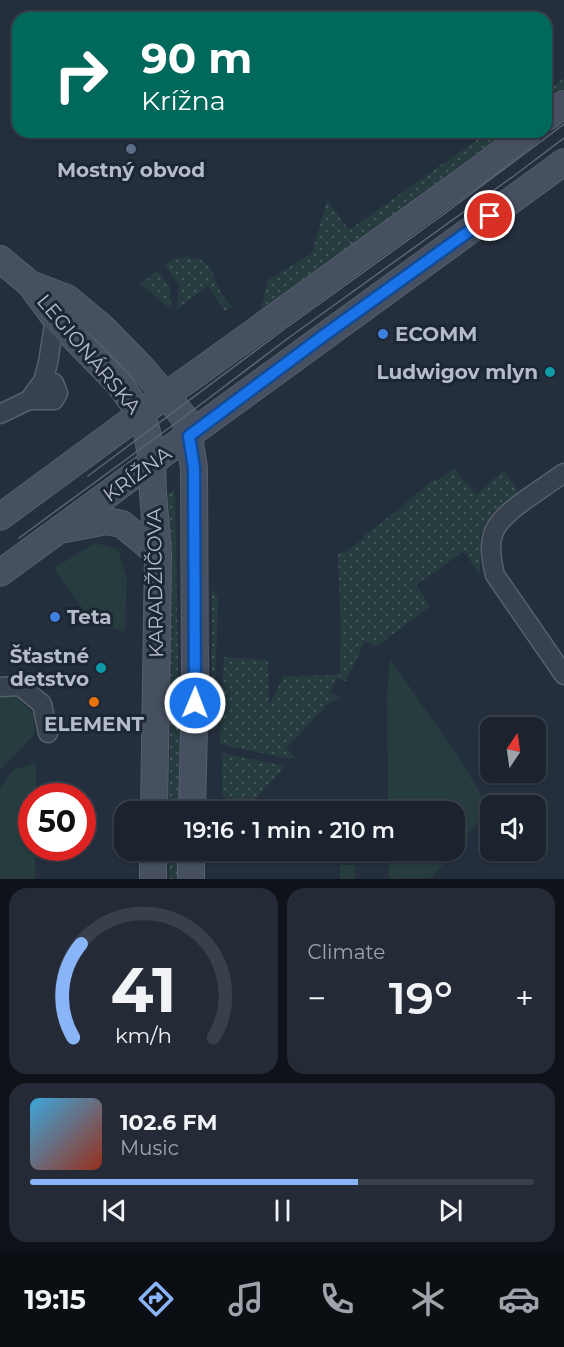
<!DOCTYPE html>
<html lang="en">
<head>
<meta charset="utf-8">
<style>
	:root { --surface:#1b232e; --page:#242b36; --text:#f1f3f6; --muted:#a0a4aa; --line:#39404a; --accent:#8ab4f8 }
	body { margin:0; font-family:Montserrat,sans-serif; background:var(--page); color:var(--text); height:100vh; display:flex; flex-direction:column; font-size:22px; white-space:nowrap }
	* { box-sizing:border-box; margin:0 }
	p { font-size:20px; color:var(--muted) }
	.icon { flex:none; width:33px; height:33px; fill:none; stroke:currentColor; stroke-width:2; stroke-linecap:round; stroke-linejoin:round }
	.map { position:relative; height:879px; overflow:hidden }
	.panel { display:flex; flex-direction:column; gap:9px; padding:9px; background:#0f1319; flex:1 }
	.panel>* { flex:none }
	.banner { position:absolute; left:12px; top:12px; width:540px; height:126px; border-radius:18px; box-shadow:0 2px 4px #0004,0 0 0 2px var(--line); background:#00695c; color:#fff; overflow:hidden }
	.needle { width:39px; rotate:13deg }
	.buttons { position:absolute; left:480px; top:717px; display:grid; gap:12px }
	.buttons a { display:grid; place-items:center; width:66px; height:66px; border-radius:12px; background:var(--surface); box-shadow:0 2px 4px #0004,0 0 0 2px var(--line); font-size:30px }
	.speed { position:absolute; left:18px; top:783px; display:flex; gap:12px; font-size:30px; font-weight:700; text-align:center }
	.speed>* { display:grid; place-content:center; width:78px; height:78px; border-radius:50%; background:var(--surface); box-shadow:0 2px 4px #0004,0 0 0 2px var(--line); line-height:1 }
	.speed .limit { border:9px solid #d22; background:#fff; color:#111 }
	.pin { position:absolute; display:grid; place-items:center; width:51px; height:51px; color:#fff; margin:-26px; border:3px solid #fff; border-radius:50%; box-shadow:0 2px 6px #0007 }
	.me { position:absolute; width:66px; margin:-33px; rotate:1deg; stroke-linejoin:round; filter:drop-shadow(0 0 4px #0008) }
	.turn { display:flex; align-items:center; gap:21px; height:126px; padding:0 30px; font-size:27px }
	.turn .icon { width:78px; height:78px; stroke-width:2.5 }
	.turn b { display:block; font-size:42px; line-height:51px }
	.big { font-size:45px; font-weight:600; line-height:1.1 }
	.panel .card { flex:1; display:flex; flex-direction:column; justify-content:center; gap:9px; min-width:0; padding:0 21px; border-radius:18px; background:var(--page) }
	.panel .dial { align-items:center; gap:0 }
	.dial svg { height:156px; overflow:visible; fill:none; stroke:var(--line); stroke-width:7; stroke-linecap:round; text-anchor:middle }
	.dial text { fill:var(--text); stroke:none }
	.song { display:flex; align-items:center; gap:18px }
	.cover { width:72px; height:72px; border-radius:9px; background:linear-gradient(135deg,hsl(200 70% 55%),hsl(10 70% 35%)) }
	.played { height:6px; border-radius:3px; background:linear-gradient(90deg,var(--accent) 65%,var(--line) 65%) }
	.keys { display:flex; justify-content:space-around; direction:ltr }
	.heat { display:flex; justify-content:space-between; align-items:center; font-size:33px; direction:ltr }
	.panel .tiles { flex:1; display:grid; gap:9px; grid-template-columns:1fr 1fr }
	.card:last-child { grid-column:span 2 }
	.trip { position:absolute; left:114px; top:801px; width:351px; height:60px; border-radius:18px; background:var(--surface); box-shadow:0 2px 4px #0004,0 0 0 2px var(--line); font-weight:600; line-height:60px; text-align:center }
	.menu { display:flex; height:96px; justify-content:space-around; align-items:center; background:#0b0e12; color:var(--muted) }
	.menu .icon { width:42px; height:42px }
	.menu .on { color:var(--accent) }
	.menu b { font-size:27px; color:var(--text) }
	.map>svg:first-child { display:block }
	.grass { fill:url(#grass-dots) }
	.green { fill:#263c3f }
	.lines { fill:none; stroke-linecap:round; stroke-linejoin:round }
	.street-casing { stroke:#565f6c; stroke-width:21 }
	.secondary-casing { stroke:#565f6c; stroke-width:28 }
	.street { stroke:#38414e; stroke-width:18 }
	.secondary { stroke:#465061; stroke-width:26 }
	.tram { stroke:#5a6575; stroke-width:1.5 }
	.route-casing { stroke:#114b97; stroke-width:15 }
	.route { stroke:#1a73e8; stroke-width:10 }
	.service-dot { fill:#5c6f8a; stroke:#1d2633; stroke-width:2 }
	.shop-dot { fill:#3f7fe0; stroke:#1d2633; stroke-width:2 }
	.culture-dot { fill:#0f9aa8; stroke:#1d2633; stroke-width:2 }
	.food-dot { fill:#e8710a; stroke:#1d2633; stroke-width:2 }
	.labels { text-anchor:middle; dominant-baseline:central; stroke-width:6; stroke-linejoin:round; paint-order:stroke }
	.poi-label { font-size:20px; font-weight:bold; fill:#b4bcc9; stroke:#1d2633 }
	.street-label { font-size:20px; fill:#b4bcc9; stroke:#1d2633 }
</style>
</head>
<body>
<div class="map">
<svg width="564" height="879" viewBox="0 0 564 879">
	<defs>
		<pattern id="grass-dots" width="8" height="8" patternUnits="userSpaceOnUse" patternTransform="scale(1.5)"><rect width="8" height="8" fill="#263c3f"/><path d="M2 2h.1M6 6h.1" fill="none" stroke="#435659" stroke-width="1.8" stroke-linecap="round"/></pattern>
	</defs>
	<rect width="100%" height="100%" fill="#242f3e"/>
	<!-- grass -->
	<path class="grass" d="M 564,78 L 564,90 L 546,103 L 546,91 Z
		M 488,132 L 506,132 L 281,296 L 261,308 L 268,280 L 312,253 L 327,200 L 349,230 Z
		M 184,257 C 214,260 209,268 220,291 C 223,296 228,302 232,307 L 225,311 L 208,286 L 177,309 L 179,285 L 165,265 L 173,259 Z
		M 157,271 L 170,287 L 171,309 L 140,284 Z
		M 454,468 L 476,495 L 504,470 L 519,492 L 493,512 L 480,535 L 480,572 L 478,573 L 464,551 L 416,585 L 430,606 L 376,647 L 365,641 L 346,681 L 336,678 L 331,694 L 341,696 L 326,706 L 286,748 L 296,758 L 285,758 L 220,744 L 224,657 L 268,660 L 269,705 L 284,676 L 340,675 L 341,632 L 338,554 L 347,551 L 364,538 L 363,536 L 404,506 L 404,504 L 435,479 L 437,481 Z
		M 175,489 L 179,721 L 179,812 L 169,811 L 170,721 L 166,495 Z
		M 212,590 C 219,593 218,598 218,605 L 215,686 L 213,689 L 212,687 Z
		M 222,753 L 285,766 L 256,798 C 247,804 230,802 222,796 Z
		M 169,851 L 178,851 L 178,879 L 169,879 Z"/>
	<!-- green -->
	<path class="green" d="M 95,543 L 118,549 L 127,579 L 125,632 L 91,622 L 54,568 Z
		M 390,659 L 460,759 L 489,808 L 455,850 L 454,812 L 388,811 L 387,696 Z
		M 0,693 L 14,695 L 33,713 L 35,734 L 0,770 Z
		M 36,763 L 36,796 L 32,796 L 32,848 L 35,848 L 35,879 L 0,879 L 0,788 L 13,770 Z
		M 389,851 L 389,850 L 454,851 L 431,878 L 389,879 Z
		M 340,865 L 355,865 L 355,879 L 340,879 Z"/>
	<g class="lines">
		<defs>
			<path id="street" d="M 29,400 L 43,381 L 48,363 L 55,318
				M 0,414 L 29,400 L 54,400 L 58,393 L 54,383 L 43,381
				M 564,473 C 551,482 538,491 525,500 C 493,523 485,535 495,575 L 564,675
				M 0,687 L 20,686 L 42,704 L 48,733"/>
			<path id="secondary" d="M 546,118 L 564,104
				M 0,259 L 30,284 L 55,318 L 120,385 L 141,414 L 147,432 L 152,462 L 153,494 L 158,554 L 154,812
				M 30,284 L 67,298 L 103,328 L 142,368 L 184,417 L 189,436 L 194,468 L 195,683 L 192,812
				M 0,517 L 166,395 L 196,374 L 484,166 L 528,132
				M 65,529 L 107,521 L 122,524 L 158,554
				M 0,573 C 188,436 375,298 564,162
				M 153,879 L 153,850
				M 191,879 L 191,850"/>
		</defs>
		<!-- street casing -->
		<use href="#street" class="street-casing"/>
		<!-- secondary casing -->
		<use href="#secondary" class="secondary-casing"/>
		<!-- street -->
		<use href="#street" class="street"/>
		<!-- secondary -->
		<use href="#secondary" class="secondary"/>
		<!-- tram -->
		<path class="tram" d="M 88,476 L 283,330 L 444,214 L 564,124
			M 19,538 L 184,417 L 287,339 L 515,175 L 564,138"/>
	</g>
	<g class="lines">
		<defs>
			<path id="route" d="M 195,703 L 194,468 L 189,436 L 323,336 L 490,216"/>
		</defs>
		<!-- route casing -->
		<use href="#route" class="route-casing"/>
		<!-- route -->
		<use href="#route" class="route"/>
	</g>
	<!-- markers -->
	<circle class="service-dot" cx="131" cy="149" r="6"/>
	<g class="shop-dot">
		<circle cx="383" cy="334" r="6"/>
		<circle cx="55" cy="617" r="6"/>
	</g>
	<g class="culture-dot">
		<circle cx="550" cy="372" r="6"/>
		<circle cx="101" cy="668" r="6"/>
	</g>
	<circle class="food-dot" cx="94" cy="702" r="6"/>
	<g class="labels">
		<!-- poi labels -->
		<g class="poi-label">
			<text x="131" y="170">Mostný obvod</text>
			<text x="395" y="334" text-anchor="start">ECOMM</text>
			<text x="538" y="372" text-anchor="end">Ludwigov mlyn</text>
			<text x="67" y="617" text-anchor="start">Teta</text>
			<text x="89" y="656" text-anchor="end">Šťastné<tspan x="89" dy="23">detstvo</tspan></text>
			<text x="94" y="724">ELEMENT</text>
		</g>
		<!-- street labels -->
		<g class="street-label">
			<text transform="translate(89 354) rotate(50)">LEGIONÁRSKA</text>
			<text transform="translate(137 474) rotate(-36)">KRÍŽNA</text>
			<text transform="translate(155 583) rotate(-91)">KARADŽIČOVA</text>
		</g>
	</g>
</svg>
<div class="buttons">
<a><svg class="needle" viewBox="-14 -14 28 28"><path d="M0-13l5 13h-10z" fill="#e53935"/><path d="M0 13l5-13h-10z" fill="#a0a4aa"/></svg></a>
<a><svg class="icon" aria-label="sound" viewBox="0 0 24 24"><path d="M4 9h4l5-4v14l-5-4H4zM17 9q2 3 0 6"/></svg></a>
</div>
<div class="speed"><div class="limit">50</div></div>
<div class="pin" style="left:490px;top:216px;background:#d93025"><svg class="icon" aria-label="arrive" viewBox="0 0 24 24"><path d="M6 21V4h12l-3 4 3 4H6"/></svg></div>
<svg class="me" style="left:195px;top:703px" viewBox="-20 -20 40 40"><circle r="17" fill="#1a73e8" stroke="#fff" stroke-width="3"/><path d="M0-11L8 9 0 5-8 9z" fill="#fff"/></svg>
<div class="trip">19:16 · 1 min · 210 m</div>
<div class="banner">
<div class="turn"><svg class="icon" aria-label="right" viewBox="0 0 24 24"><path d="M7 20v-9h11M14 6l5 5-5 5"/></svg><div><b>90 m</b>Krížna</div></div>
</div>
</div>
<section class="panel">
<div class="tiles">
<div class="card dial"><svg viewBox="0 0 100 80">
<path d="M14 69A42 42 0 1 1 86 69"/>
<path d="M14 69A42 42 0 0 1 18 21" stroke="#8ab4f8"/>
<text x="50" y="56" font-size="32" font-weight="700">41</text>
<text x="50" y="72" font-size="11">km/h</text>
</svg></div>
<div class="card"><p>Climate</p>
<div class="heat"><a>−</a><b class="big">19°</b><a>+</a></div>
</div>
<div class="card">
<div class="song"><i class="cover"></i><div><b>102.6 FM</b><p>Music</p></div></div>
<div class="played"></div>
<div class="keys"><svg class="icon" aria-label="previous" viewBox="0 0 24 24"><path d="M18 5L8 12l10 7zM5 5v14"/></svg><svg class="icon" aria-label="pause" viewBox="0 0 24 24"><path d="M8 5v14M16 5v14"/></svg><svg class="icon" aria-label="next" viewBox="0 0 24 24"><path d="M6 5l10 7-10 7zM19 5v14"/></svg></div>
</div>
</div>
</section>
<nav class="menu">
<b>19:15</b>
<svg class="icon on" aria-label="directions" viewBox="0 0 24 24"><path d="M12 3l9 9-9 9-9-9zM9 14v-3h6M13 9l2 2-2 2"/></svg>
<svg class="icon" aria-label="music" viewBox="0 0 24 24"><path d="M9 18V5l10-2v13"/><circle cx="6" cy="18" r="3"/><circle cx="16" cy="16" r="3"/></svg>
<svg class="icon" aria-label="phone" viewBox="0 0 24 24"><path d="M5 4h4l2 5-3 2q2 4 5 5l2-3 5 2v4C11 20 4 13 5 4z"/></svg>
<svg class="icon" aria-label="climate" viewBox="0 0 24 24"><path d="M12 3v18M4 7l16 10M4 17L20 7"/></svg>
<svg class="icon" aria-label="car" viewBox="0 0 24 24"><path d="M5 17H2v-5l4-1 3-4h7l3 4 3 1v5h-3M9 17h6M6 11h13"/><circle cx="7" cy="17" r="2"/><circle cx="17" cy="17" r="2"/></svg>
</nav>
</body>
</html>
